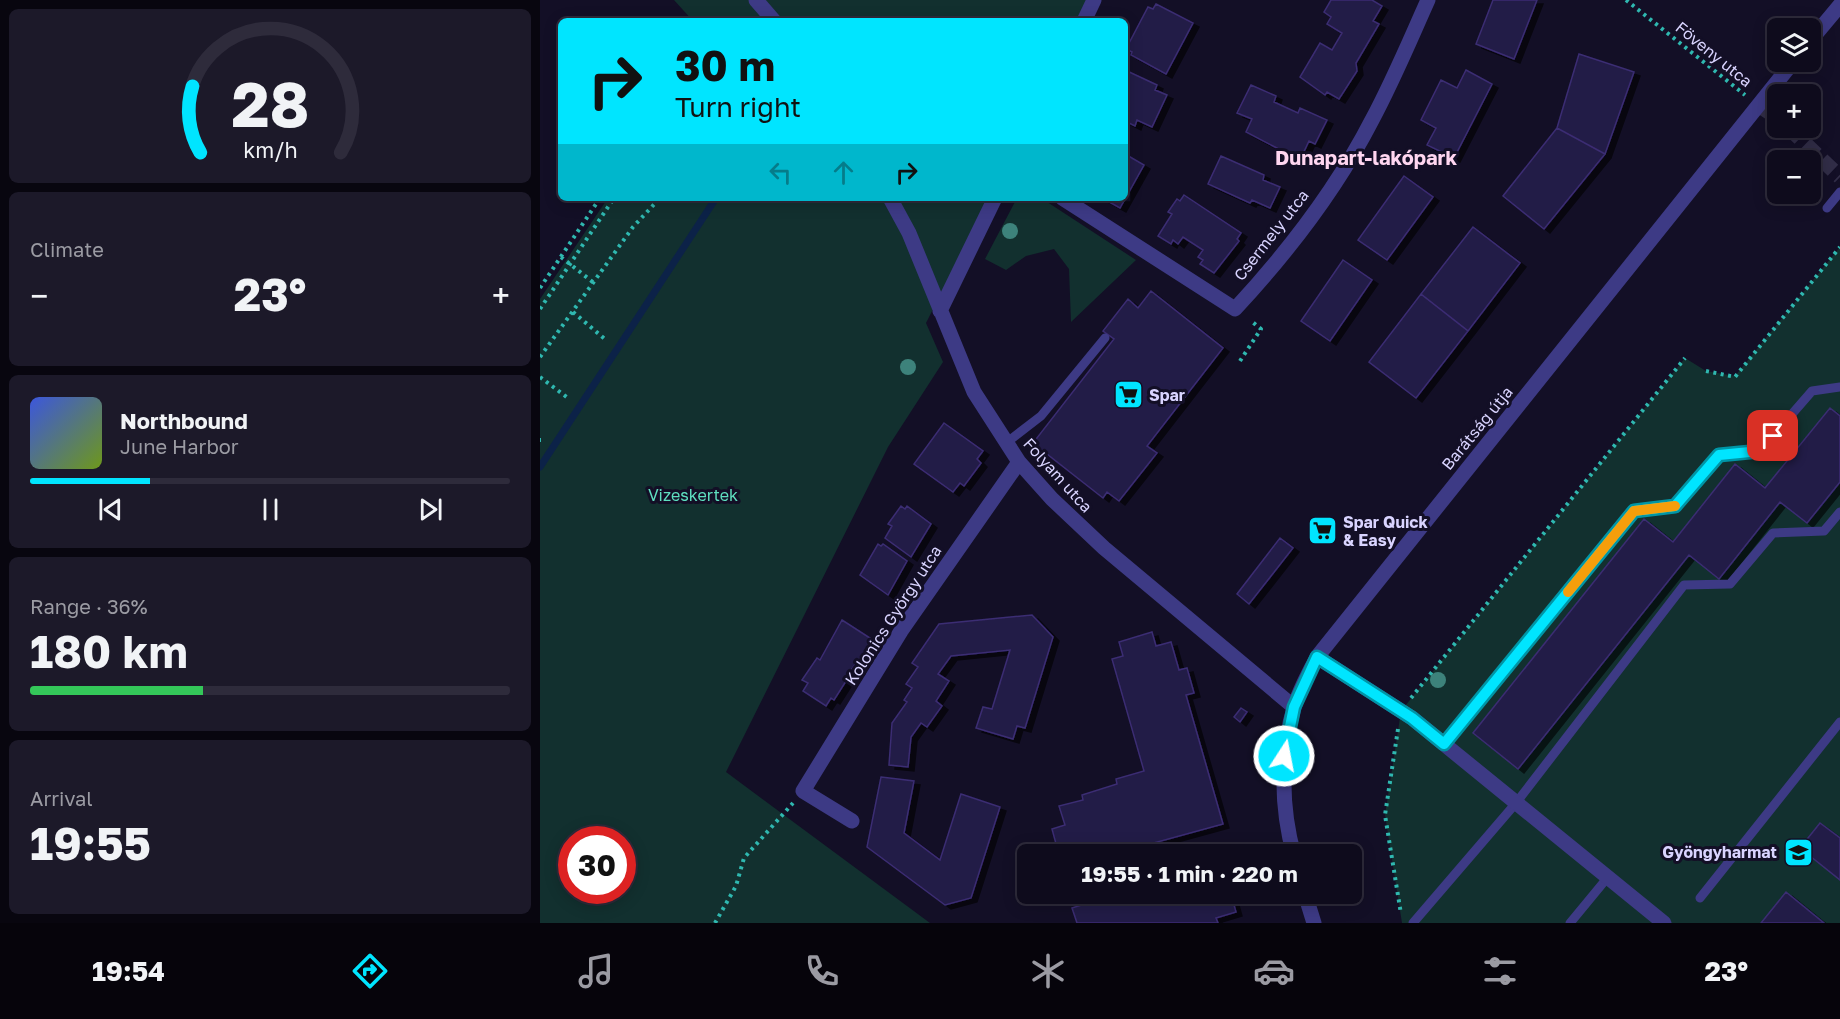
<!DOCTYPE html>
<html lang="en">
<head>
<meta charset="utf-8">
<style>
	:root { --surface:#0e0b1c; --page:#1c1929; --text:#f1f3f6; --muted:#9b9ba3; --line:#2e2b3b; --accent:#00e5ff }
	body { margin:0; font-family:"Golos Text",sans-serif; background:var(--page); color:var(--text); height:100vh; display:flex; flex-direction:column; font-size:22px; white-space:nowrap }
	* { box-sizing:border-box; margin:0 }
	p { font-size:20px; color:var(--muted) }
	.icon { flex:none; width:33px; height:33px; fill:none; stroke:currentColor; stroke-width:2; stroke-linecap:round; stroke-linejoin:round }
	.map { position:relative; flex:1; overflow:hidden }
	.sheet { display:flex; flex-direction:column; gap:9px; padding:9px; background:#08060f; width:540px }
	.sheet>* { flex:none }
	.top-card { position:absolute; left:18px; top:18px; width:570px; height:183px; border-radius:9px; box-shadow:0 3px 15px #0003,0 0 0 2px var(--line); background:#00e5ff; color:#111; overflow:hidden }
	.buttons { position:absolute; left:1227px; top:18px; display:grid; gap:12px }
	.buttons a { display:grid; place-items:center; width:54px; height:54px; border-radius:9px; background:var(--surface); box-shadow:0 3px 15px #0003,0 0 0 2px var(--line); font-size:30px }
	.speed { position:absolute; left:18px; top:826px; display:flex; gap:12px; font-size:30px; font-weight:700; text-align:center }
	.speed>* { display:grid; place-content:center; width:78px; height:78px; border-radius:50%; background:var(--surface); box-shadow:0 3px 15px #0003,0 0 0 2px var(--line); line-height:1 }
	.speed .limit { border:9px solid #d22; background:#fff; color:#111 }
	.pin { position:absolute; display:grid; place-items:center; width:51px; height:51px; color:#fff; margin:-26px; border-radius:12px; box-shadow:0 3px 9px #0006 }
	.me { position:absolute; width:66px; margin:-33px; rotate:11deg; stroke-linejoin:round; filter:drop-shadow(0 0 4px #0008) }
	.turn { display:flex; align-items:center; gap:21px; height:126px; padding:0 18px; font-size:27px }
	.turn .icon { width:78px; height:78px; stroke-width:2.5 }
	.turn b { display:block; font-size:42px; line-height:51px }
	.lanes { display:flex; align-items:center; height:57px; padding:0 18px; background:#0003; justify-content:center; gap:30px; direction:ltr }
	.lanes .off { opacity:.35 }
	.big { font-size:45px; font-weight:700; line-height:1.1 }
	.sheet .tile { flex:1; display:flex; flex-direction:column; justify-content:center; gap:9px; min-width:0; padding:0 21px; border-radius:9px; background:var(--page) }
	.sheet .dial { align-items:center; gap:0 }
	.dial svg { height:156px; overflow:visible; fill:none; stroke:var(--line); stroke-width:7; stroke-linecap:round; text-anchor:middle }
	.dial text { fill:var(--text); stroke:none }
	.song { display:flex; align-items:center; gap:18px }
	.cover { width:72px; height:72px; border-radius:9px; background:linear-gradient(135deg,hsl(230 70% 55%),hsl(80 70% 35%)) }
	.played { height:6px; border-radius:3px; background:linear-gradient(90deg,var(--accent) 25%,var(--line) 25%) }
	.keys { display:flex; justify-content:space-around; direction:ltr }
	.heat { display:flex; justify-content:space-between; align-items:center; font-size:33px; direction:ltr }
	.charge { height:9px; border-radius:4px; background:linear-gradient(90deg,#34c759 36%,var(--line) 0) }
	.trip { position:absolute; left:477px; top:844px; width:345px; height:60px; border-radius:9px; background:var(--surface); box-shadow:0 3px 15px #0003,0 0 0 2px var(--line); font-weight:700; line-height:60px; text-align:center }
	.tab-bar { display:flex; height:96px; justify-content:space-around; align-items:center; background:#06040b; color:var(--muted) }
	.tab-bar .icon { width:42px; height:42px }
	.tab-bar .current { color:var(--accent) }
	.tab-bar b { font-size:27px; color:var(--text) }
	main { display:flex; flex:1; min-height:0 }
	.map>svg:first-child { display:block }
	.green { fill:#12302f; fill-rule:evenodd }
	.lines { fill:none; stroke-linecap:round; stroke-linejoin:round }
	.stream { stroke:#0c2248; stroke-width:7 }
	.building { fill:#241b47; stroke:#3b2d73; stroke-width:1.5; filter:url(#shadow) }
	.minor-tunnel { stroke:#312d47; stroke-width:15; stroke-dasharray:15 8; stroke-linecap:butt }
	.path { stroke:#2fb8b0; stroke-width:4; stroke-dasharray:3 4.5; stroke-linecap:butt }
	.service { stroke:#3d3a85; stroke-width:9 }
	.minor { stroke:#3d3a85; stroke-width:15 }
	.tree { fill:#3d827b }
	.route-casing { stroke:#0095a6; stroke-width:15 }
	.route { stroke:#00e5ff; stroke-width:10 }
	.slow { stroke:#f59e0b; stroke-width:10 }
	.labels { text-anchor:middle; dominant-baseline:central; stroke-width:6; stroke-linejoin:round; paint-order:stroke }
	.street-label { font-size:16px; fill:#d9d4ff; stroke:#130f26 }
	.poi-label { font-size:16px; font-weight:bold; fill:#d9d4ff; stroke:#130f26; text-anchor:start }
	.park-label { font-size:16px; fill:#5fe0c0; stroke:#130f26 }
	.quarter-label { font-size:20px; font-weight:bold; fill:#ffd6f0; stroke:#130f26 }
</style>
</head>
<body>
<main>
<section class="sheet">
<div class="tile dial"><svg viewBox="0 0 100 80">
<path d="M14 69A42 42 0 1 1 86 69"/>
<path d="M14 69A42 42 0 0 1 10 35" stroke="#00e5ff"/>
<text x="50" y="56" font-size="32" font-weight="700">28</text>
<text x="50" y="72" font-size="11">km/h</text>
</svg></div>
<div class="tile"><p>Climate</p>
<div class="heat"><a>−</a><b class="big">23°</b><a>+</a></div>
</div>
<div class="tile">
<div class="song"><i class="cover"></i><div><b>Northbound</b><p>June Harbor</p></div></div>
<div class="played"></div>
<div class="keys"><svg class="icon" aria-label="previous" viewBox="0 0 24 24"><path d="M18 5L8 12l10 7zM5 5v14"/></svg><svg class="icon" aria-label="pause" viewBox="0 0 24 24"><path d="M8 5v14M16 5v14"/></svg><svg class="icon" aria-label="next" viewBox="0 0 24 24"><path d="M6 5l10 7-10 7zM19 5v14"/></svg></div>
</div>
<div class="tile"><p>Range · 36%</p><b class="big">180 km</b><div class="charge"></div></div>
<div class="tile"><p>Arrival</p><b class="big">19:55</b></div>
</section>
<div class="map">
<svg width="1300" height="923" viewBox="0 0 1300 923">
	<defs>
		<filter id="shadow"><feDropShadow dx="6" dy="4" stdDeviation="0" flood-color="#0009"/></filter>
	</defs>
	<rect width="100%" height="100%" fill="#130f26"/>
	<!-- green -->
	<path class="green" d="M 134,0 L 547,0 L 536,21 L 153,21 Z
		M 68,198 L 449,198 L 386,323 L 403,362 L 348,447 L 186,772 L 390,923 L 0,923 L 0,299 ZM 32,840 L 82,840 L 82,891 L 32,891 Z
		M 477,198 L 501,198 L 596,260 L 531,322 L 529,269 L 514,249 L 486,256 L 466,270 L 445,259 Z
		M 1300,247 L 1300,923 L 862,923 L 845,815 L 861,711 L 1145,358 L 1166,371 L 1195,376 Z"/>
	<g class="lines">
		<!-- stream -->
		<path class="stream" d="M 0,467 L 176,198"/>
	</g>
	<!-- building -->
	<path class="building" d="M 791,0 L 832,0 L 842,6 L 833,21 L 839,24 L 816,63 L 817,71 L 799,99 L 787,92 L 785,95 L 760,77 L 780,43 L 792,50 L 802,33 L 787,24 L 791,17 L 784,12 Z
		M 953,0 L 997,0 L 974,59 L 936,44 Z
		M 616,4 L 653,23 L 626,74 L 591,55 L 592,52 L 586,49 L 608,7 L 613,9 Z
		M 1039,54 L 1094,72 L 1065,154 L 1017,128 Z
		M 585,70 L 617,85 L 615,90 L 627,95 L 612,127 L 597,120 L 595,126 L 585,121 Z
		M 926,70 L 952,84 L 914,158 L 887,145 L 896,128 L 881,120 L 901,80 L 917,88 Z
		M 711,85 L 736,96 L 734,102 L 758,113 L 760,108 L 787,120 L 775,144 L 769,141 L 760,160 L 706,132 L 712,119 L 697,113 Z
		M 1017,128 L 1065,154 L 1004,229 L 963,196 Z
		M 585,154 L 604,165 L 580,208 L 562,198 L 585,198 Z
		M 681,156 L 724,175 L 723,180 L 740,187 L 730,208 L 712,200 L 710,203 L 668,184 Z
		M 864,176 L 893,197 L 847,260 L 818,240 Z
		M 644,195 L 701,233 L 697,239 L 699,241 L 674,273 L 660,264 L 663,260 L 658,257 L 663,250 L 643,237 L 638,244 L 633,240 L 631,244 L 618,236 L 632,214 L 628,212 L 637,199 L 640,201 Z
		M 933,227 L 980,263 L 928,331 L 881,294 Z
		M 803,260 L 832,280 L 790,341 L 761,321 Z
		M 611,291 L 683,348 L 607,446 L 617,453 L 579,501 L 567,492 L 563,498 L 493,443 L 574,339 L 563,331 L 588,299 L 598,308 Z
		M 881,294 L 928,331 L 876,398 L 829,362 Z
		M 1290,408 L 1300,416 L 1300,482 L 1267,523 L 1240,502 L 1179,579 L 1149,555 L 978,769 L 933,733 L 1104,519 L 1133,542 L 1195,464 L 1225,488 Z
		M 404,423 L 443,451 L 437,459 L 441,463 L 424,486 L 420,483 L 413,492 L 374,464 Z
		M 361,506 L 365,509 L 367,506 L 391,524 L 371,557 L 345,538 L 352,526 L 348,524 Z
		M 740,538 L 753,548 L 709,604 L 697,594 Z
		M 338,544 L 341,546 L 343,544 L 367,561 L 348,595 L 320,575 Z
		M 492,615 L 513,637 L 485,728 L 477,726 L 473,739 L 436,728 L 443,707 L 452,709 L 470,650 L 411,656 L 398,674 L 409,681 L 396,701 L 402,706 L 387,727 L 381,723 L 371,737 L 368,767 L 349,765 L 352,723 L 367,702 L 364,700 L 372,688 L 366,684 L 378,667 L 372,663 L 399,624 Z
		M 302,620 L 333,640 L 306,677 L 308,678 L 294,700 L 291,698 L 286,706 L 263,691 L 268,683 L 262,680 L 277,658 L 280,660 Z
		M 612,632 L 616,646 L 631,642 L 639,670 L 647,668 L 654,693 L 646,695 L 683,824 L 570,855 L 519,855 L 512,829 L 525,825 L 519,806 L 543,800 L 542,795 L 577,784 L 576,779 L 604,771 L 572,659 L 583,656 L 579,642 Z
		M 701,708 L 707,712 L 700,722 L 694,717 Z
		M 341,777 L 374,781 L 364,833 L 400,860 L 421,794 L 460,807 L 431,898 L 405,905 L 327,847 Z
		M 1280,823 L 1300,838 L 1300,880 L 1260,848 Z
		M 1246,892 L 1284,923 L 1221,923 Z
		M 576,894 L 706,894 L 692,898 L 696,912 L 676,918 L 678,923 L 537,923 L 532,908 Z"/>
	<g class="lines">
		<!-- minor-tunnel -->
		<path class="minor-tunnel" d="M 1218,105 L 1238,118
			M 1249,128 L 1300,177"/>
		<!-- path -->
		<path class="path" d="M 1086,0 L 1205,95
			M 21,257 L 54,283
			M 0,288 L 60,198
			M 0,309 L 74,198
			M 33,312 L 66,340
			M 0,357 L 93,227 L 120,198
			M 700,361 L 721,329 L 710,320
			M 1166,371 L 1195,377 L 1300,247
			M 0,377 L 28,398
			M 0,440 L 1,440
			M 871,698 L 1145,358
			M 858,729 L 845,815 L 861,914
			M 175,923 L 196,886 L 204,858 L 253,803"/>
		<!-- service -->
		<path class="service" d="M 1287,208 L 1300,192
			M 466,443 L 501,416 L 565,338
			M 904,744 L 1094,511 L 1135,506 L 1179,455 L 1220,451 L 1272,391 L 1300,387
			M 1160,898 L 1300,722
			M 873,923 L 976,803 L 1144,585 L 1190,584 L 1233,533 L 1284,531 L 1300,512
			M 1030,923 L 1068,877"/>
		<!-- minor -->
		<path class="minor" d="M 216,0 L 234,21
			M 544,21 L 554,0
			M 1270,41 L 1300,5
			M 350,198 L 369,233 L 434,392 L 479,462 L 512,499 L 564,548 L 754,707
			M 522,198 L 695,309 C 747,253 797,188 832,120 C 853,81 870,40 888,0
			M 400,311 L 455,198
			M 777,657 L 872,718 L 1124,923
			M 312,821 L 263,791 L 361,631 L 479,462
			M 754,855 C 741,809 740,754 754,708 C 759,690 769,673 777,657 L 1253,62
			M 765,894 L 774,923"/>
	</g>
	<!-- trees -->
	<g class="tree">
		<circle cx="470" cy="231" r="8"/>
		<circle cx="368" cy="367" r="8"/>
		<circle cx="898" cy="680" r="8"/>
	</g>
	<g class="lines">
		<defs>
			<path id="route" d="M 744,756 L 754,707 L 777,657 L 872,718 L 904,744 L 1094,511 L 1135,506 L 1179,455 L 1220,451 L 1233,436"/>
		</defs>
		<!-- route casing -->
		<use href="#route" class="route-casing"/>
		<!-- route -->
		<use href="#route" class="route"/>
		<!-- slow -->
		<path class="slow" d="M 1028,592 L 1094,511 L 1135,506"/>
	</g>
	<!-- icons -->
	<defs>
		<symbol id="supermarket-square" viewBox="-11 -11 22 22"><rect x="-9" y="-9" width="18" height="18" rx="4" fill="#00e5ff" stroke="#130f26"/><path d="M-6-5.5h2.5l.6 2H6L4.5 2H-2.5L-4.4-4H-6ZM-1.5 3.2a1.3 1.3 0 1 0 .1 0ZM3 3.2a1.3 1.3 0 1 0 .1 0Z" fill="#111"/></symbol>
		<symbol id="school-square" viewBox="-11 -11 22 22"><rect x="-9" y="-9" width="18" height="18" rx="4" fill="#00e5ff" stroke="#130f26"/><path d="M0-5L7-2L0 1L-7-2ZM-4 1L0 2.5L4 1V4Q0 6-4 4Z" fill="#111"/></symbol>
	</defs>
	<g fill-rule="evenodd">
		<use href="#supermarket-square" x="572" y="378" width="33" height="33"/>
		<use href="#supermarket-square" x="766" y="514" width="33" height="33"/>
		<use href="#school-square" x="1242" y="836" width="33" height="33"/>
	</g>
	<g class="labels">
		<!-- street labels -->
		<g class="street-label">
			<text transform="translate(1174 54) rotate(39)">Föveny utca</text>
			<text transform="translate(731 235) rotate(-52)">Csermely utca</text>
			<text transform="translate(937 428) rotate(-51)">Barátság útja</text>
			<text transform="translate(518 475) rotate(48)">Folyam utca</text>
			<text transform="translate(353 615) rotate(-57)">Kolonics György utca</text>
		</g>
		<!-- poi labels -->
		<g class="poi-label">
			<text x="609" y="395">Spar</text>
			<text x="803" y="522">Spar Quick<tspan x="803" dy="18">&amp; Easy</tspan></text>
			<text x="1237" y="852" text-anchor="end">Gyöngyharmat</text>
		</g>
		<!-- park labels -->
		<g class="park-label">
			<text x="153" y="495">Vizeskertek</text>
		</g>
		<!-- quarter labels -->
		<g class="quarter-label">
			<text x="826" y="157">Dunapart-lakópark</text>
		</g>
	</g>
</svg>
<div class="buttons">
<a><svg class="icon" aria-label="layers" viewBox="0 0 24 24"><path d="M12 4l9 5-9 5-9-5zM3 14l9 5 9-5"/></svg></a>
<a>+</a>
<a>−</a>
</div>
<div class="speed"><div class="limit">30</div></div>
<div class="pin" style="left:1233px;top:436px;background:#d93025"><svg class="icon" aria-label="arrive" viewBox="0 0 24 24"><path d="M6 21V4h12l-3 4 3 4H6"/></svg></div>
<svg class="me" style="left:744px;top:756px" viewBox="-20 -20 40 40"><circle r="17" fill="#00e5ff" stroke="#fff" stroke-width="3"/><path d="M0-11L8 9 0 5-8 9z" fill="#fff"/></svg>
<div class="trip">19:55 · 1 min · 220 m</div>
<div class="top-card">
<div class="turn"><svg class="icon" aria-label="right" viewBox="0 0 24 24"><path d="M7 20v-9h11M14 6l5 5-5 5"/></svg><div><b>30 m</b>Turn right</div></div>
<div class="lanes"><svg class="icon off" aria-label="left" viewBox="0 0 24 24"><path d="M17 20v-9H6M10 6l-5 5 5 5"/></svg><svg class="icon off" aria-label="ahead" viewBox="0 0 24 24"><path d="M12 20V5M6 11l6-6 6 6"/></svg><svg class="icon" aria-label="right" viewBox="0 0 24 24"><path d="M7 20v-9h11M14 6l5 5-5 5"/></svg></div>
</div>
</div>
</main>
<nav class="tab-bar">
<b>19:54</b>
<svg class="icon current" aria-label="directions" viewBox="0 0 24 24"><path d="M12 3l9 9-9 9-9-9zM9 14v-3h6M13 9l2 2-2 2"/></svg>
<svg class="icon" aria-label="music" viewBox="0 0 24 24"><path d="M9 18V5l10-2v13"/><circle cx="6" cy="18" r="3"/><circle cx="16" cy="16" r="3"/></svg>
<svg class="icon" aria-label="phone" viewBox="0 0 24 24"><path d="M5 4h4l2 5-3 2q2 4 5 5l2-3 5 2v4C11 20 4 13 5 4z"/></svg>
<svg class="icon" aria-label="climate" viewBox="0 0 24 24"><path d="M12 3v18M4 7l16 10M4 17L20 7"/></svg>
<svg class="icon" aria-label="car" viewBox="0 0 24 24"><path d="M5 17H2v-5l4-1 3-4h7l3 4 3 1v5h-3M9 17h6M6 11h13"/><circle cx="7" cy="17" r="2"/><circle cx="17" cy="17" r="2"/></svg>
<svg class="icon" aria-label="filters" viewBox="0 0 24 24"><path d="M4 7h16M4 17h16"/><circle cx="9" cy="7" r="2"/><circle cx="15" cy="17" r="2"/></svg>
<b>23°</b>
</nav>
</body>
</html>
